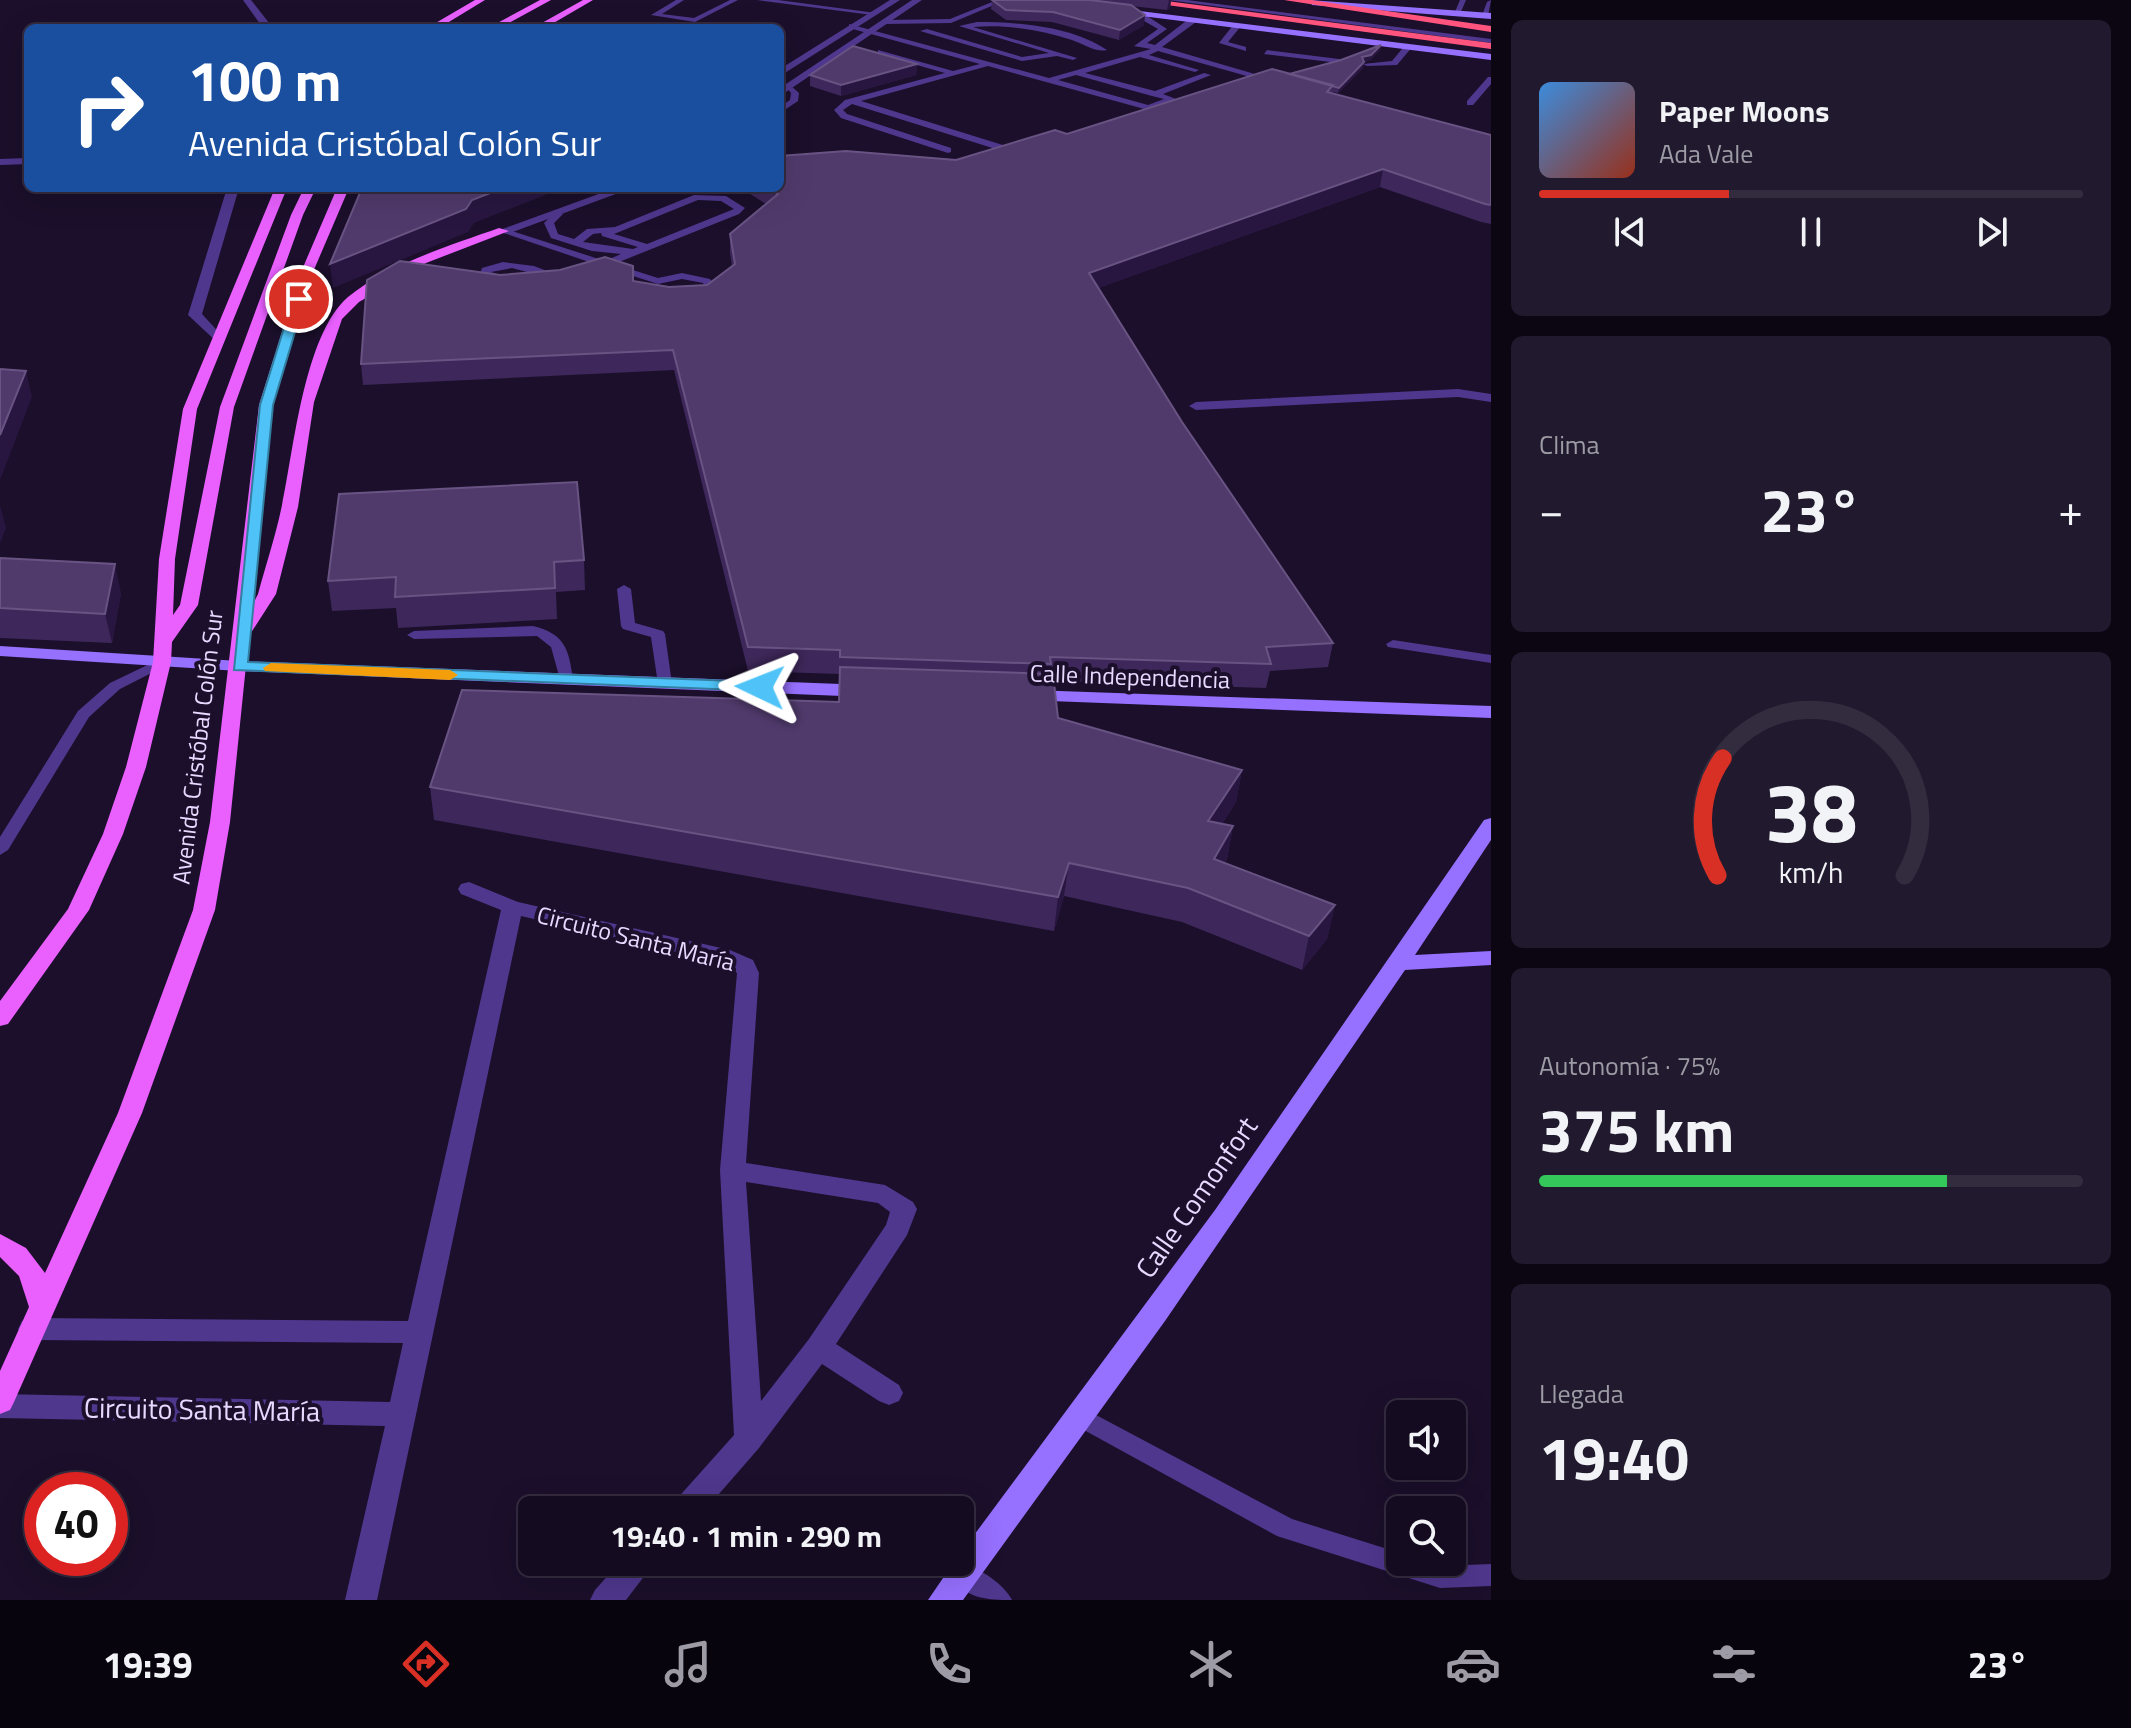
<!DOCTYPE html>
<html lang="es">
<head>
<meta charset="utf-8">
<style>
	:root { --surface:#140b20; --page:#21192d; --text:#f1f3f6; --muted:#9d9ba5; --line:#332b3e; --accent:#d93025 }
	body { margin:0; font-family:"Titillium Web",sans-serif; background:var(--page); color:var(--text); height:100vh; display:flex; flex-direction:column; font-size:30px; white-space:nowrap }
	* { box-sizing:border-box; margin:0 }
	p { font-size:26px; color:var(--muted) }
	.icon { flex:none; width:44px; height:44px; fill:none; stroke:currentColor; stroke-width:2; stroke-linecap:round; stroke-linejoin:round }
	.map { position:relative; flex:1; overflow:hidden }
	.side { display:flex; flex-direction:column; gap:20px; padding:20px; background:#0b0612; width:640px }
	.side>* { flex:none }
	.top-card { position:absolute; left:24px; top:24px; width:760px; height:168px; border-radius:12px; box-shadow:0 8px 32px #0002,0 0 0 2px var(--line); background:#1a4fa0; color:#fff; overflow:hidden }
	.tools { position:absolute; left:1386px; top:1400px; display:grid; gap:16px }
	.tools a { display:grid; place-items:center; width:80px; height:80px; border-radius:12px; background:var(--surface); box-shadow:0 8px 32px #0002,0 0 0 2px var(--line); font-size:40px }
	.speed { position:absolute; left:24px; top:1472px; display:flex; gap:16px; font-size:40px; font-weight:700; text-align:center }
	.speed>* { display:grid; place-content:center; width:104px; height:104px; border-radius:50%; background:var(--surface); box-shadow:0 8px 32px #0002,0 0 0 2px var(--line); line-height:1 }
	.speed .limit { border:12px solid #d22; background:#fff; color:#111 }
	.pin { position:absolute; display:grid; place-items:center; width:68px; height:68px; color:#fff; margin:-34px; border:4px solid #fff; border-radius:50%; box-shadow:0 2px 8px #0007 }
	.me { position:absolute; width:88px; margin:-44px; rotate:272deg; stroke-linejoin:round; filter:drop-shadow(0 0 6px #0008) }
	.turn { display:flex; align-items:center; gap:28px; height:168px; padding:0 32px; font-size:36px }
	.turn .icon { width:104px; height:104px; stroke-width:2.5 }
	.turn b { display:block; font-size:56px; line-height:68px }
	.big { font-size:60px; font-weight:700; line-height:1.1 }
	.side .tile { flex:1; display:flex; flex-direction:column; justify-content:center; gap:12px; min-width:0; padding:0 28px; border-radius:12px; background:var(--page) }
	.side .dial { align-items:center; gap:0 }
	.dial svg { height:208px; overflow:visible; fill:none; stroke:var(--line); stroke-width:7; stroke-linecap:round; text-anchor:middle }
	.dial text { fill:var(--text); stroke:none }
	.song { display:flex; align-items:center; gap:24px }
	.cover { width:96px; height:96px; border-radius:12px; background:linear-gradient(135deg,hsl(210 70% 55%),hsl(10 70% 35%)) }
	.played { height:8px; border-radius:4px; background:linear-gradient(90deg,var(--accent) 35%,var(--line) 35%) }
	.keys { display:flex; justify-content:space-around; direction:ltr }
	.heat { display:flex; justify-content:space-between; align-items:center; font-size:44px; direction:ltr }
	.charge { height:12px; border-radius:6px; background:linear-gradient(90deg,#34c759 75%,var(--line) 0) }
	.trip { position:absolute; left:518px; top:1496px; width:456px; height:80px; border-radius:12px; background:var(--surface); box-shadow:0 8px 32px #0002,0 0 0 2px var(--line); font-weight:700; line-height:80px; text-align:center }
	.tab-bar { display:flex; height:128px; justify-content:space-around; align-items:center; background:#08040d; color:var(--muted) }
	.tab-bar .icon { width:56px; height:56px }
	.tab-bar .selected { color:var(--accent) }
	.tab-bar b { font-size:36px; color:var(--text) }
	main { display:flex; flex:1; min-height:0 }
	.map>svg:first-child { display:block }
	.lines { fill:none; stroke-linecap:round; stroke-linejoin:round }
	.lane { fill:#4f378d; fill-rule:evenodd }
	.street { fill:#4f378d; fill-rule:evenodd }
	.secondary { fill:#9670ff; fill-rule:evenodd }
	.primary { fill:#e960ff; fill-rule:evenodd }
	.highway { fill:#ff547e; fill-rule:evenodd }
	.wall { fill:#3e275a }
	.shaded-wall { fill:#281640 }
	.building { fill:#503a6c; stroke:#685383; stroke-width:2 }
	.route { fill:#4fc3f7; stroke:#337fa1; stroke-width:2 }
	.slow { fill:#f59e0b }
	.labels { text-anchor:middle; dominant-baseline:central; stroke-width:8; stroke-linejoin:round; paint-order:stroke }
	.street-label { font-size:24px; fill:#e7d9ff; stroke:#1b0f2b }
	.near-street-label { font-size:28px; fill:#e7d9ff; stroke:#1b0f2b }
</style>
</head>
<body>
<main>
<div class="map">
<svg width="1491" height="1600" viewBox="0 0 1491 1600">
	<rect width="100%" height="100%" fill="#1b0f2b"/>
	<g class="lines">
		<!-- lane -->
		<path class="lane" d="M 676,0 L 684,0 L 662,14 L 694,18 L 730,0 L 738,0 L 695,22 L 651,15 Z
			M 757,0 L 778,0 L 876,13 L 872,15 Z
			M 997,0 L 1006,0 L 951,23 L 886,24 L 882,22 L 886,20 L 950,19 Z
			M 1168,0 L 1187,0 L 1491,39 L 1491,43 Z
			M 1460,0 L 1466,0 L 1460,14 L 1454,14 Z
			M 1491,0 L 1488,16 L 1481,18 L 1487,2 Z
			M 1132,10 L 1138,10 L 1167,29 L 1147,43 L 1155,45 L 1190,18 L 1196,18 L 1196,22 L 1162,47 L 1275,80 L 1268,82 L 1158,51 L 1149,55 L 1199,70 L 1195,72 L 1140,57 L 1085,73 L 1155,91 L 1204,73 L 1211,75 L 1163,94 L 1176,99 L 1148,110 L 988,66 L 861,101 L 1006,146 L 1022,148 L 1022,152 L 1002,151 L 852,104 L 843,110 L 847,114 L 951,148 L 951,152 L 948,153 L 841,118 L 834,110 L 845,100 L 945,73 L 878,54 L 878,50 L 953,71 L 980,64 L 849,28 L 849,24 L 1049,78 L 1151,49 L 1134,46 L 1158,29 L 1132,14 ZM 1076,75 L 1152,96 L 1164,99 L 1148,105 L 1058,80 Z
			M 977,22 C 1018,22 1072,26 1107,50 C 1097,53 1083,44 1072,40 C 1041,30 1006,24 973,27 L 1077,58 L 1073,60 L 1057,56 L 1022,61 L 920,31 L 927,29 L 1022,57 L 1049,53 L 959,26 Z
			M 1234,24 L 1241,26 L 1228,42 L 1246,47 L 1246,51 L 1219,43 Z
			M 1406,44 L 1413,46 L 1397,65 L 1367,66 L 1363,64 L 1392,61 Z
			M 1267,50 L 1339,59 L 1343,61 L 1339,63 L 1264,54 Z
			M 1488,77 L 1491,77 L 1491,84 L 1473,105 L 1467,105 L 1467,101 Z
			M 790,85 L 799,93 L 798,101 L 780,113 L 780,107 L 790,100 L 791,93 L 786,87 Z
			M 694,195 L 726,196 L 745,208 L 739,214 L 614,264 L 658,278 L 682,273 L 710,279 L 715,286 L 697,298 L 692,295 L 704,285 L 703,283 L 682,279 L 658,284 L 605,267 L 593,269 L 592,267 L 595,264 L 498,231 L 506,229 L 605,261 L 621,254 L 592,251 L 551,238 L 544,223 L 555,212 L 561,212 L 563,214 L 554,223 L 558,234 L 574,239 L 587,229 L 615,227 ZM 698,200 L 721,201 L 734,209 L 647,244 L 614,234 ZM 601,233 L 602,236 L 638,247 L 633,249 L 583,242 L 593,234 Z
			M 503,262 L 534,266 L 562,277 L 557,280 L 512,268 L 491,272 L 507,277 L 507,281 L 503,282 L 480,274 L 482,268 Z
			M 624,585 L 631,589 L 635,623 L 663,631 L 665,634 L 672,684 L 670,687 L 660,687 L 658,684 L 651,637 L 623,629 L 621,626 L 617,589 Z
			M 533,626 C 565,634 569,649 573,680 L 571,683 L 561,683 L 551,647 L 537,636 L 414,639 L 407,635 L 414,631 Z
			M 1393,640 L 1491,655 L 1491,663 L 1388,647 L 1386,644 Z
			M 162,658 L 167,659 L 169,662 L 167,665 L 120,689 L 89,717 L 8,850 L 0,855 L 0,837 L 78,711 L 110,683 Z
			M 1081,1407 L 1292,1519 L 1400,1553 L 1400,1562 L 1428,1562 L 1440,1566 L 1491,1564 L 1491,1586 L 1440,1588 L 1277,1536 L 1073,1424 L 1070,1417 L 1073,1410 Z
			M 964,1563 C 980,1569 1004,1584 1012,1600 C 987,1600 963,1599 952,1574 L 955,1566 Z"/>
		<!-- street -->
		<path class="street" d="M 243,0 L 251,0 L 273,28 L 263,28 Z
			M 890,0 L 900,0 L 780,76 L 780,69 Z
			M 912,0 L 922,0 L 780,96 L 780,88 Z
			M 28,158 L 28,164 L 0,165 L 0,159 Z
			M 227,188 L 239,188 L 202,314 L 225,339 L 218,343 L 188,315 Z
			M 615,188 L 632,188 L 507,234 L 497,231 Z
			M 1458,389 L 1491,394 L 1491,402 L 1458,397 L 1196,410 L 1189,406 L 1196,402 Z
			M 469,882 L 518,902 L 730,950 L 753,960 L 759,973 L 746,1163 L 885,1185 L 913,1202 L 917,1209 L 907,1235 L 836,1344 L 899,1385 L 903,1393 L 899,1401 L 889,1405 L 879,1401 L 822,1364 L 759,1448 L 705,1510 L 671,1510 L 675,1501 L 734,1435 L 720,1170 L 737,973 L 723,963 L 521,916 L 377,1600 L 345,1600 L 385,1426 L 0,1418 L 0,1394 L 390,1402 L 403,1343 L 32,1340 L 22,1337 L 18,1329 L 22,1321 L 32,1318 L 408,1321 L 501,910 L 461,894 L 458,889 L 461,884 ZM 746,1182 L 878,1203 L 890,1212 L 886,1225 L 809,1339 L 761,1401 Z
			M 620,1562 L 655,1562 L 626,1600 L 590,1600 L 595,1590 Z"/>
		<!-- secondary -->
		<path class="secondary" d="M 1309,0 L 1491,13 L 1491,19 L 1312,5 Z
			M 1115,8 L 1491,54 L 1491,60 L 1118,13 Z
			M 0,646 L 239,661 L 867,685 L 876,691 L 867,697 L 239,671 L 0,656 Z
			M 1031,690 L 1491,706 L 1491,718 L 1024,700 L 1022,696 L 1024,692 Z
			M 1491,818 L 1491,840 L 1415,955 L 1491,951 L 1491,965 L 1405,970 L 1165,1321 L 963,1600 L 928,1600 L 954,1562 L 960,1562 L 960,1554 L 1215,1210 L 1484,820 Z"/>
		<!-- primary -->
		<path class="primary" d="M 475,0 L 485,0 L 439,28 L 427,28 Z
			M 540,0 L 551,0 L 500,28 L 488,28 Z
			M 583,0 L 593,0 L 545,28 L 533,28 Z
			M 275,188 L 287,188 L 197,409 L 175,559 L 173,615 L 180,605 L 220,407 L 291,215 L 304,188 L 316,188 L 303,215 L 234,407 L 198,605 L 172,642 L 171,662 L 146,767 L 123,834 L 89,910 L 8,1024 L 0,1026 L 0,1001 L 68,909 L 103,834 L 126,767 L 153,662 L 159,559 L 183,409 Z
			M 337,188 L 349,188 L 313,272 L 273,405 L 253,604 L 258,594 C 266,564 276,535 282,505 C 294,449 304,335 348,297 C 387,265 451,245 499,228 L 509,231 L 426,263 L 359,302 L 342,319 L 314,402 L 298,507 L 276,594 L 249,636 L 230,822 L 215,910 L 142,1113 L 14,1402 L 10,1410 L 0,1414 L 0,1371 L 29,1307 L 19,1276 L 0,1257 L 0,1234 L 26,1248 L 45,1273 L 118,1113 L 193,910 L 210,822 L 259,405 L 301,272 Z"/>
		<!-- highway -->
		<path class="highway" d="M 1130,0 L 1159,0 L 1491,43 L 1491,49 Z
			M 1284,0 L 1311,0 L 1491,26 L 1491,32 Z"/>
	</g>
	<!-- wall -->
	<path class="wall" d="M 992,0 L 1171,0 L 1170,8 L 1167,10 L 1131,6 L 1144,25 L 1119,40 L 1052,22 L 1006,20 L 991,9 Z
		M 1381,45 L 1380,50 L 1370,60 L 1364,62 L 1363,68 L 1338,93 L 1332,92 L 1332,93 L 1491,135 L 1491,224 L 1481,222 L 1380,187 L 1098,288 L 1182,422 L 1333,643 L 1328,667 L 1270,671 L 1266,688 L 1054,681 L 1058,718 L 1242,770 L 1236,802 L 1222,824 L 1233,826 L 1227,859 L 1225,863 L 1335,905 L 1327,939 L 1302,970 L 1182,922 L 1064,896 L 1054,931 L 434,820 L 430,787 L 839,702 L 839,674 L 748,671 L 674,370 L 363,385 L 361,364 L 500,275 L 633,281 L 669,287 L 707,285 L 732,266 L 730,253 L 730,234 L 766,204 L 741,188 L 780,188 L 956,160 L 1067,134 L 1341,60 Z
		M 917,64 L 916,75 L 841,96 L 810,86 L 810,75 Z
		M 339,494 L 584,560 L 585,590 L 556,592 L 557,619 L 398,628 L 396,608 L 332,611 L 328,581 Z
		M 0,558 L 121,593 L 112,643 L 0,638 Z"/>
	<!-- shaded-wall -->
	<path class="shaded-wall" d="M 1169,0 L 1171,0 L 1170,8 L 1167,10 Z
		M 1145,15 L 1144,25 L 1119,40 L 1120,30 Z
		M 1381,45 L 1380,50 L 1370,60 L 1361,62 L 1362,57 Z
		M 1364,62 L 1363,68 L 1338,93 L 1339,88 Z
		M 917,64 L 916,75 L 841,96 L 841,85 Z
		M 1383,169 L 1380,187 L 1087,292 L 1089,273 Z
		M 503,188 L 563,188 L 474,223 L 468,232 L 333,288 L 330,264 L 472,200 Z
		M 26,371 L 32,397 L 0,480 L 0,435 Z
		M 0,505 L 6,528 L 0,543 Z
		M 115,564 L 121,593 L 112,643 L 105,614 Z
		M 1242,770 L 1236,802 L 1202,854 L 1208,821 Z
		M 1233,826 L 1227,859 L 1208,892 L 1214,859 Z
		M 1069,863 L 1064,896 L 1054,931 L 1058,897 Z
		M 1335,905 L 1327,939 L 1302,970 L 1309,936 Z"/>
	<!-- building -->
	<path class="building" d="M 992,0 L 1090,0 L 1131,5 L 1145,15 L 1120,30 L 1053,12 L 1006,10 Z
		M 1381,45 L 1371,55 L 1362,57 L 1364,62 L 1339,88 L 1289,74 L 1341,60 Z
		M 853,46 L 917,64 L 841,85 L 810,75 Z
		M 1272,69 L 1333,85 L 1327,92 L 1491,135 L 1491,205 L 1485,204 L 1383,169 L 1089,273 L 1182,422 L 1333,643 L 1266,647 L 1271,664 L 1050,657 L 1051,664 L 840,657 L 840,650 L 748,647 L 673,350 L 361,364 L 367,280 L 400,261 L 500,275 L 560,270 L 605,257 L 633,266 L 633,281 L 669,287 L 707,285 L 735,264 L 730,234 L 778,194 L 769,188 L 780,188 L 780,156 L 846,151 L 956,160 L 1055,130 L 1067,134 Z
		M 362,188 L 503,188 L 472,200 L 466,209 L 330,264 Z
		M 0,369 L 26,371 L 0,435 Z
		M 577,482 L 584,560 L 554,562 L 555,588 L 395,597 L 396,577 L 328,581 L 339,494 Z
		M 0,558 L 115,564 L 105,614 L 0,608 Z
		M 840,667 L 1053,674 L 1058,718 L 1242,770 L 1208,821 L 1233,826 L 1214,859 L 1335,905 L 1309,936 L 1188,888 L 1069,863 L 1058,897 L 430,787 L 462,690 L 839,702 Z"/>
	<!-- route -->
	<path class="route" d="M 299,295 L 305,299 L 273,405 L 248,662 L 760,682 L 766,683 L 766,691 L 234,670 L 260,405 L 293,299 Z"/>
	<!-- slow -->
	<path class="slow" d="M 271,663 L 450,670 L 458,675 L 450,680 L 265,671 L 263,668 Z"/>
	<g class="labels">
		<!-- street labels -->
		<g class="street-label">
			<text transform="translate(1130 676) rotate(2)">Calle Independencia</text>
			<text transform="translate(197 747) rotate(-83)">Avenida Cristóbal Colón Sur</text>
			<text transform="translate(636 938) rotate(14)">Circuito Santa María</text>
		</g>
		<!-- near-street labels -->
		<g class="near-street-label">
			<text transform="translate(1196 1197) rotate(-55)">Calle Comonfort</text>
			<text transform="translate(202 1409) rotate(1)">Circuito Santa María</text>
		</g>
	</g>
</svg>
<div class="tools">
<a><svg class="icon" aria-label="sound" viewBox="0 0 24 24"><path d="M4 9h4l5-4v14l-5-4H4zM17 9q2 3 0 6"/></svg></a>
<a><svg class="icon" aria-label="search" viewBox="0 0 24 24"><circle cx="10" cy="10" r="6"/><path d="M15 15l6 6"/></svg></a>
</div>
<div class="speed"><div class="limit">40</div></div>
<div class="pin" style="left:299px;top:299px;background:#d93025"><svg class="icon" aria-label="arrive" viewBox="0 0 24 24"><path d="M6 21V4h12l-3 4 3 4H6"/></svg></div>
<svg class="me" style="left:760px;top:687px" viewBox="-20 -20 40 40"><path d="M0-17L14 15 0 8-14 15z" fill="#4fc3f7" stroke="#fff" stroke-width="4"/></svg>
<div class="trip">19:40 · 1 min · 290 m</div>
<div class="top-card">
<div class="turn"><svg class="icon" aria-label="right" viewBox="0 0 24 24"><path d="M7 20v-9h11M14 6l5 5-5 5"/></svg><div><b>100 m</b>Avenida Cristóbal Colón Sur</div></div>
</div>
</div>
<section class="side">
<div class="tile">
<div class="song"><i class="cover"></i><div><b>Paper Moons</b><p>Ada Vale</p></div></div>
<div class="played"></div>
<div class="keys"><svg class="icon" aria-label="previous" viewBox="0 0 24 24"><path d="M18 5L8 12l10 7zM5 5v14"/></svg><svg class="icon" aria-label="pause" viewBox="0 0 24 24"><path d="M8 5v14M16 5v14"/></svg><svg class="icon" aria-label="next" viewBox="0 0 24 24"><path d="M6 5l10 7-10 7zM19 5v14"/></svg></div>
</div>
<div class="tile"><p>Clima</p>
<div class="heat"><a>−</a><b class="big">23°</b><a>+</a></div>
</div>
<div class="tile dial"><svg viewBox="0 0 100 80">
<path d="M14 69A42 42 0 1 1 86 69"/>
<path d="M14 69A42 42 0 0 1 16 24" stroke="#d93025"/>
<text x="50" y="56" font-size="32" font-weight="700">38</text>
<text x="50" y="72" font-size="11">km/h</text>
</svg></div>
<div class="tile"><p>Autonomía · 75%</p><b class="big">375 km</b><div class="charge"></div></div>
<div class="tile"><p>Llegada</p><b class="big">19:40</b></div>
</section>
</main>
<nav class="tab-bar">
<b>19:39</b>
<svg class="icon selected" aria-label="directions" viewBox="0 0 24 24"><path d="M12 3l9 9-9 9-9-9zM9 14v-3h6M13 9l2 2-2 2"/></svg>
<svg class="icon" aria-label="music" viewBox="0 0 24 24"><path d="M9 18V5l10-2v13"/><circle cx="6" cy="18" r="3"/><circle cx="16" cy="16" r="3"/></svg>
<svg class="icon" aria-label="phone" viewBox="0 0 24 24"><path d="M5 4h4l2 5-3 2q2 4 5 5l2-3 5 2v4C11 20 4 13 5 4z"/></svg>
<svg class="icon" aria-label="climate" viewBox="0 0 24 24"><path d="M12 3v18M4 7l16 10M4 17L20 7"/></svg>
<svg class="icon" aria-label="car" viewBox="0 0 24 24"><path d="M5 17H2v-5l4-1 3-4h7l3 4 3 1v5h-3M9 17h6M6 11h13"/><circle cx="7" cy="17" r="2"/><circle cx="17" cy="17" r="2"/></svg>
<svg class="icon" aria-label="filters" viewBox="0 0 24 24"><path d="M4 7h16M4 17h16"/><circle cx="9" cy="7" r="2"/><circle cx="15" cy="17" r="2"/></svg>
<b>23°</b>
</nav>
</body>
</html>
